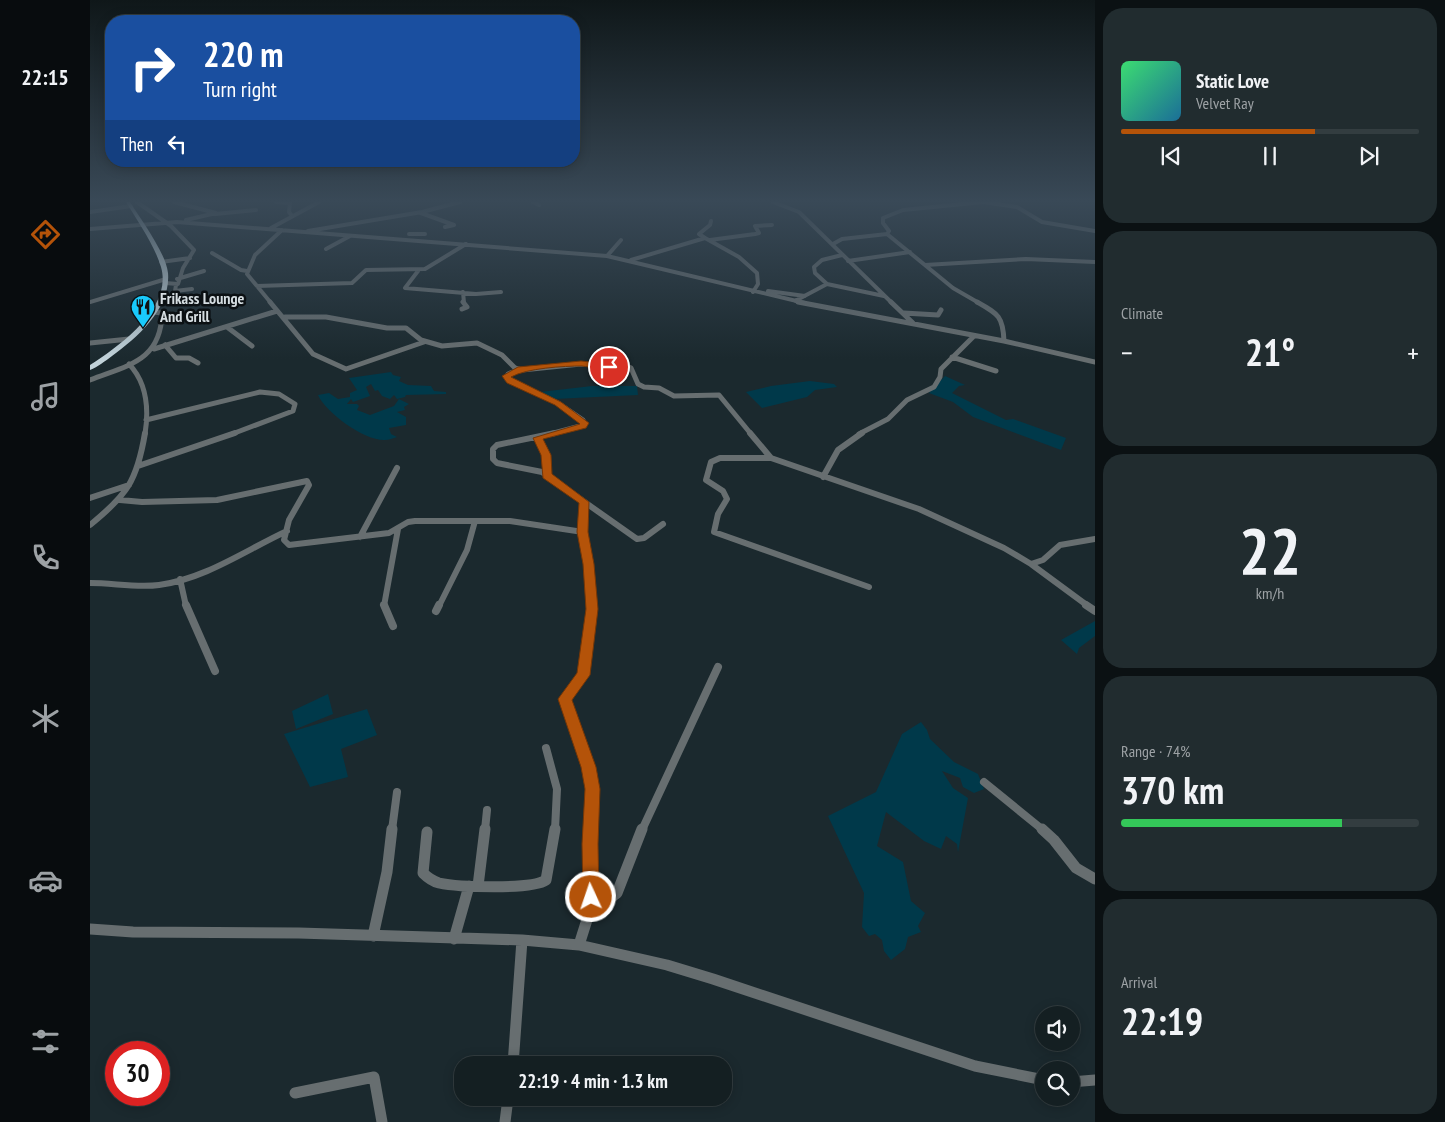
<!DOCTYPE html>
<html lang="en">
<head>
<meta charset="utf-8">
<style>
	:root { --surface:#141f22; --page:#212c2f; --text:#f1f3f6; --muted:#9da2a5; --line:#333d40; --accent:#b45309 }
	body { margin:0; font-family:"PT Sans Narrow",sans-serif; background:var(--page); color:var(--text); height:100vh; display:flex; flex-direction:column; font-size:19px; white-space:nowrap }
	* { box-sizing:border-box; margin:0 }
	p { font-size:16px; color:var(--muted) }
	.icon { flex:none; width:28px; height:28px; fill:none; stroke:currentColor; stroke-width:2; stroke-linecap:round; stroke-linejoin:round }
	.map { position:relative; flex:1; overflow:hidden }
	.side { display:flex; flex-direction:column; gap:8px; padding:8px; background:#0b1113; width:350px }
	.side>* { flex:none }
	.banner { position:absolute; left:15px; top:15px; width:475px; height:152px; border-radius:20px; box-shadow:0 2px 12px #0003,0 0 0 1px var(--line); background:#1a4fa0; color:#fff; overflow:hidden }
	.buttons { position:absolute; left:945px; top:1006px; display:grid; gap:10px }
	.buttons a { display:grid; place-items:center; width:45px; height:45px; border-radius:50%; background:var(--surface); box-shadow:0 2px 12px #0003,0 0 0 1px var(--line); font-size:25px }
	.speed { position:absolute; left:15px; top:1041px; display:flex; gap:10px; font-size:25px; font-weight:700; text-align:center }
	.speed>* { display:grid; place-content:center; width:65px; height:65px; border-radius:50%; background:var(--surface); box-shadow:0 2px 12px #0003,0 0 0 1px var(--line); line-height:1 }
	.speed .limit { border:8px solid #d22; background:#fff; color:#111 }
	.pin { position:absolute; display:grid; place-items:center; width:42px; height:42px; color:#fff; margin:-21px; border:2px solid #fff; border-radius:50%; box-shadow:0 1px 5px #0007 }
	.me { position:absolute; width:55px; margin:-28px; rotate:357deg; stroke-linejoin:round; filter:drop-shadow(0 0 4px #0008) }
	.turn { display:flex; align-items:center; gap:18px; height:105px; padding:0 15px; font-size:22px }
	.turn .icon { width:65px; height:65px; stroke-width:2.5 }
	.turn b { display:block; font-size:35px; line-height:42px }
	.then { display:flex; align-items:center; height:48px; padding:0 15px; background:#0003; gap:10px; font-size:19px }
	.big { font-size:38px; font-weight:700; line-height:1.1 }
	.side .tile { flex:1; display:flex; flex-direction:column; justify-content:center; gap:8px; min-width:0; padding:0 18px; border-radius:20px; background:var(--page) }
	.side .dial { align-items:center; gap:0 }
	.dial b { font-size:65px; line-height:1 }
	.song { display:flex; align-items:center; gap:15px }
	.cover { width:60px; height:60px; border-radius:8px; background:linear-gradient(135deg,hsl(140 70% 55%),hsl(200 70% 35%)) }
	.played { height:5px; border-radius:2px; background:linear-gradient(90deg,var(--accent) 65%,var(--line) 65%) }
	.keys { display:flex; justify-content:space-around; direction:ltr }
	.heat { display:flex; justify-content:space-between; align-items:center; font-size:28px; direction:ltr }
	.charge { height:8px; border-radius:4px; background:linear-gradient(90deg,#34c759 74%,var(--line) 0) }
	.trip { position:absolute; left:364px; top:1056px; width:278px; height:50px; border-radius:20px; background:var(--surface); box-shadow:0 2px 12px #0003,0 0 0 1px var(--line); font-weight:700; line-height:50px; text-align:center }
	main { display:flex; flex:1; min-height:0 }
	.menu { display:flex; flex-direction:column; width:90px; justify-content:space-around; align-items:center; background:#080c0e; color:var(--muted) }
	.menu .icon { width:35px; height:35px }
	.menu .on { color:var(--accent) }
	.menu b { font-size:22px; color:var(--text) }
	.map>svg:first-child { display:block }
	.green { fill:#00394a }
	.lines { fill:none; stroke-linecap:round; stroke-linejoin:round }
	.minor-far4 { stroke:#676e70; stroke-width:4 }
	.minor-far3 { stroke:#676e70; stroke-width:5 }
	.minor-far2 { stroke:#676e70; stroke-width:6 }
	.minor-far1 { stroke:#676e70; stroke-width:8 }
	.minor { stroke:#676e70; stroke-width:11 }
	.highway { fill:#c1d2d9; fill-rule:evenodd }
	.route { fill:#b45309; stroke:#753606 }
	.labels { text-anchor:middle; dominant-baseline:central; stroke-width:5; stroke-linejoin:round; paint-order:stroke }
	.far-poi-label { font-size:16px; font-weight:bold; fill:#d5dde1; stroke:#0b1013; text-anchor:start }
</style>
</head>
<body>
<main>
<nav class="menu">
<b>22:15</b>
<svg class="icon on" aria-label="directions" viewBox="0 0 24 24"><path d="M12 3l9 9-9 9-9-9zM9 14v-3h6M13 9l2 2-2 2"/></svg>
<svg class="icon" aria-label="music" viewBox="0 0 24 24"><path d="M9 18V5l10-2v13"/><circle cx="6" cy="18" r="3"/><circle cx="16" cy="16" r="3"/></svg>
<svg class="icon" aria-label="phone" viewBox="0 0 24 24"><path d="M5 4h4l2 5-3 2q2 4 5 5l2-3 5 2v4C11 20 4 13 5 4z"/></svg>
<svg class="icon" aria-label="climate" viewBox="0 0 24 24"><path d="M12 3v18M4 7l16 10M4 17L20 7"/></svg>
<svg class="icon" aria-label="car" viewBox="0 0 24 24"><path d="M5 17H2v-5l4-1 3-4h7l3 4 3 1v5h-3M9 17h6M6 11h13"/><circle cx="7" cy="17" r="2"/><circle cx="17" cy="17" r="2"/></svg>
<svg class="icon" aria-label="filters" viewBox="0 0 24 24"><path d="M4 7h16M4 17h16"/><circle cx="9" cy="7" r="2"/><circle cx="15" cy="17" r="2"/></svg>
</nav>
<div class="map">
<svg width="1005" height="1122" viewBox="0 0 1005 1122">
	<rect width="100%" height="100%" fill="#1b292e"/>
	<!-- green -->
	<path class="green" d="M 301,372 L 303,375 L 311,377 L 309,381 L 318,385 L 341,386 L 344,391 L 356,392 L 356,394 L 316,395 L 315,397 L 307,399 L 304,395 L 300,399 L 292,396 L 288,390 L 285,391 L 281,384 L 276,387 L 280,396 L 263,402 L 261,399 L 257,404 L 267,404 L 269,406 L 267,410 L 280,415 L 304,406 L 309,399 L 319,404 L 314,407 L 315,410 L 307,412 L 316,417 L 316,425 L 299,428 L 301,434 L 307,437 C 303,438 299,440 295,440 C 275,441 236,413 228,395 L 239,393 L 248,399 L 260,397 L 260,393 L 267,390 L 259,378 Z
		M 855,376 L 875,385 L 869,386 L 862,393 L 916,420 L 923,419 L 976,438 L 971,450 L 883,417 L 863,402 L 839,393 Z
		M 720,381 L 744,384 L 747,387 L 725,390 L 717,397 L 672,408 L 656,392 L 681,386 Z
		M 502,386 L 547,386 L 548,395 L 464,399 L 450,392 Z
		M 1005,621 L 1005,636 L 989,648 L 987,654 L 971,640 Z
		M 238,694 L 243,714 L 206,729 L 202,711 Z
		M 277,709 L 287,735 L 251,749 L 258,777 L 220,787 L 194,734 Z
		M 831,722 L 837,730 L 840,739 L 864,762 L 888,774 L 894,789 L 884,793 L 873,787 L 870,778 L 852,771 L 863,788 L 878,798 L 868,852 L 867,844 L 856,836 L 851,849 L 834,841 L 796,812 L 787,846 L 813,862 L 821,901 L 835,913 L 828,926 L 831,932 L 818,937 L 815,949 L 801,960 L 794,951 L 792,940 L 785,934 L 779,936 L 772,927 L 774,893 L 738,816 L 786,792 L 812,734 Z"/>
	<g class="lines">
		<!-- minor-far4 -->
		<path class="minor-far4" d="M 47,202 L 81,226 L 104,250 L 93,268 L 88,284 L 75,283
			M 84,202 L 126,213 L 96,220
			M 186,202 L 200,203 L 199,212 L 202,216
			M 443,202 L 449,205
			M 683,202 L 709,212 L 802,303
			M 0,212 L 41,206
			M 331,213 L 364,225 L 355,227
			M 125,214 L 166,210
			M 181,228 L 229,202
			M 0,229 L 87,222 L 517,256 L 715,303
			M 218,231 L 332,212 L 370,202
			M 319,234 L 335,234
			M 615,238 L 609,234 L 620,225 L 621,221
			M 620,240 L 665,234 L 669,233 L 665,226 L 682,225
			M 743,244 L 752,239 L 797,234
			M 236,249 L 260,236
			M 122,253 L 151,270 L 157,271
			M 517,256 L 531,240
			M 541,260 L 615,238 L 649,257 L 667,273 L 668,284 L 663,292
			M 758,261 L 820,252
			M 71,262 L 100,258
			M 835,265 L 936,259 L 1005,262
			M 328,271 L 315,288 L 386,294 L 411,292
			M 87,279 L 114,271
			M 737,284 L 725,273 L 724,267 L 732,260 L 752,255
			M 86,285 L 85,291 L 102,289
			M 167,286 L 262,283 L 276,270 L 335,269 L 376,244
			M 678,291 L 715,296
			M 373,292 L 374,303
			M 705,301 L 737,284 L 794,296
			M 0,302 L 76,279
			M 181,303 L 157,274 L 165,255 L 192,230
			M 889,303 L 863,288 L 797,234 L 799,231 L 793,223 L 793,218 L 813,210 L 893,202 L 927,207 L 952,222 L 1005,231"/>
		<!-- minor-far3 -->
		<path class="minor-far3" d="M 180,302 L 223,354 L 256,369 L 334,342
			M 708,302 L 914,341 L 1005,362
			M 801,302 L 823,323
			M 887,302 C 908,314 913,316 914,341
			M 372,309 L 377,307 L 373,302
			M 814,313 L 848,315 L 851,310
			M 195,317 L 236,317 L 297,328 L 316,328 L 331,340 L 352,346 L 387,343 L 412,355 L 425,368 L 432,370 L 491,364 L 537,366 L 541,368 L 548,384 L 554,387 L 569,388 L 584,396 L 629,395 L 661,434
			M 137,327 L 162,346
			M 0,343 L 39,339
			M 75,345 L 86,358 L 99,358 L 108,363
			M 64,349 L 187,311
			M 862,357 L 906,371
			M 39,364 C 57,383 59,409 55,434
			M 428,370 L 418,374 L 417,379 L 468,403 L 493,420 L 494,425 L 460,434
			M 0,380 C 38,365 71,361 72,313 L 63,312
			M 56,420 L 170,392 L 189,394 L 205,404 L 203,411 L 142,434
			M 769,434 L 798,419 L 817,400 L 844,387 L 850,377 L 851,369 L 884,336"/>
		<!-- minor-far2 -->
		<path class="minor-far2" d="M 465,433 L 407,445 L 403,449 L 403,459 L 407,463 L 452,472 L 547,539 L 554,538 L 573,524
			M 660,433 L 681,458 L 829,509 L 914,548 L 941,564 L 998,606
			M 447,438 L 456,455 L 457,476
			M 681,458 L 630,458 L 621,462 L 616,480 L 633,491 L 637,499 L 628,514 L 624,532 L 779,587
			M 48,466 L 145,433
			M 733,477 L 748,450 L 772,433
			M 0,498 L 39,485
			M 30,500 L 52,502 L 127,500 L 217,481 L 219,485 L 199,520 L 194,540 L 199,545 L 299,533 L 318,522 L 325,521 L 420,521 L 493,532
			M 494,502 L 493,532 L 502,606
			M 0,525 C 37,495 47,481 55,433
			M 270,537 L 307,468
			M 941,564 L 953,560 L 970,545 L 1005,539
			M 90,579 L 96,606
			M 0,583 C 23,583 47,588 69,585 C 115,579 156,550 197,531
			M 294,606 L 308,529
			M 349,606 L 377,550 L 385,521"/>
		<!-- minor-far1 -->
		<path class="minor-far1" d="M 96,605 L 125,671
			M 294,605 L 303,626
			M 996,605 L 1005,611
			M 346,611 L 349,605
			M 456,748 L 467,789 L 465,830
			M 894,782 L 953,830
			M 302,830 L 307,792
			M 395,830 L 397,810
			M 501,830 L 502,789 L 499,767 L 474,699 L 494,675 L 502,605
			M 552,830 L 628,667"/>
		<!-- minor -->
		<path class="minor" d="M 952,829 L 964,840 L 986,868 L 1005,879
			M 337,832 L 333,873 C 338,878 342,881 349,883 C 367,887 442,890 456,880 L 465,829
			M 388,886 L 395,829
			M 501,907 L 515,902 L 527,893 L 552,829
			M 0,929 L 43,932 L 209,933 L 432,940 L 489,945 L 577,965 L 623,979 L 885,1066 L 954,1080
			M 283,936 L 297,872 L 302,829
			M 364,939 L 379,886
			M 489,945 L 501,907 L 501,829
			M 423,1065 L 432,940
			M 981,1082 L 1005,1080
			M 205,1093 L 284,1077 L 292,1122
			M 415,1122 L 418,1098"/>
		<!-- highway -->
		<path class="highway" d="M 36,202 L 40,202 C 51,220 76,253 78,273 C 81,308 48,337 22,356 C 15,361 8,367 0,370 L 0,365 C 29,346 83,308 71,267 C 64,244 48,222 36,202 Z"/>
	</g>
	<!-- sky -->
	<linearGradient id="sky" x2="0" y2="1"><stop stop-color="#0f1719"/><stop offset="0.56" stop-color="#394957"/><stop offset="1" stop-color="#394957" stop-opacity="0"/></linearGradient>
	<rect width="1005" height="359" fill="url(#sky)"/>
	<!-- route -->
	<path class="route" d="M 491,361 L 519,364 L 523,367 C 516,372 501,367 492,366 C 474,366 437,368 421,377 L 471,402 L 499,423 L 496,428 L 453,439 L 461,455 L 462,474 L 499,502 L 498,532 L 504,564 L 508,609 L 500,675 L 482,700 L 506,767 L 510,789 L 508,844 L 509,897 L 507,903 L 501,905 L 495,903 L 493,897 L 492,844 L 495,789 L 491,767 L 468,699 L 487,673 L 496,609 L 493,564 L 487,532 L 489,503 L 453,478 L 451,455 L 443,438 L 490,424 L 465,405 L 417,383 L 412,376 L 428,367 Z"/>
	<!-- icons -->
	<defs>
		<symbol id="restaurant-pin" viewBox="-11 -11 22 30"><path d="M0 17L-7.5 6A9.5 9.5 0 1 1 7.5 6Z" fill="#19cafc" stroke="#0b1013"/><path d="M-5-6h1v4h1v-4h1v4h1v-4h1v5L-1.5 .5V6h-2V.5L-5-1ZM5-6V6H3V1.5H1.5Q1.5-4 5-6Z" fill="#111"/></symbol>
	</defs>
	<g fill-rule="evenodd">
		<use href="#restaurant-pin" x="39" y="293" width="28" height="38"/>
	</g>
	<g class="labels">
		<!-- far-poi labels -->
		<g class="far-poi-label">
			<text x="70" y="298">Frikass Lounge<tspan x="70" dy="18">And Grill</tspan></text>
		</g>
	</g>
</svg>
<div class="buttons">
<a><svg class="icon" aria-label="sound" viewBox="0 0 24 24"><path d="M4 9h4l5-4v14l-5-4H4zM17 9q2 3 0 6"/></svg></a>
<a><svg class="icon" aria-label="search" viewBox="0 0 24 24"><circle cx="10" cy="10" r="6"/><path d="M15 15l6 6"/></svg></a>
</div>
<div class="speed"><div class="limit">30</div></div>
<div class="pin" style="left:519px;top:367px;background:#d93025"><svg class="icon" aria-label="arrive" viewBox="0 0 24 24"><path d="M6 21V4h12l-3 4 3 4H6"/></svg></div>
<svg class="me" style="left:501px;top:897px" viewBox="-20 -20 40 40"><circle r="17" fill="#b45309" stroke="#fff" stroke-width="3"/><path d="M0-11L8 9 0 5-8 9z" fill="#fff"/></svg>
<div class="trip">22:19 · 4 min · 1.3 km</div>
<div class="banner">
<div class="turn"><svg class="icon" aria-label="right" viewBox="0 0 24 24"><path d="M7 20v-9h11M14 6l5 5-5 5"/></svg><div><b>220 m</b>Turn right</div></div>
<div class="then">Then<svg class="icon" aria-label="left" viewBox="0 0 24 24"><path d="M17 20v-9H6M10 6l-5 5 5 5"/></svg></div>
</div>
</div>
<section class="side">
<div class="tile">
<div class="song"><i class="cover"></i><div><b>Static Love</b><p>Velvet Ray</p></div></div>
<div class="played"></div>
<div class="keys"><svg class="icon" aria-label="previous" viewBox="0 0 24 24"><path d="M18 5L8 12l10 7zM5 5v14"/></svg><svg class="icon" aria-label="pause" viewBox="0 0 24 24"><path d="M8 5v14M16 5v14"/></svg><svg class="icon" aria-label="next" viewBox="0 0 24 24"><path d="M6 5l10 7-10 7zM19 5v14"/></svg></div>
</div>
<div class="tile"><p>Climate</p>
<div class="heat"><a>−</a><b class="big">21°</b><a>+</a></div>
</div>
<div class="tile dial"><b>22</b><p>km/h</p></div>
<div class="tile"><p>Range · 74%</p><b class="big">370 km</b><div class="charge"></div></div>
<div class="tile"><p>Arrival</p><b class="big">22:19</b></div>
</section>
</main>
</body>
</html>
